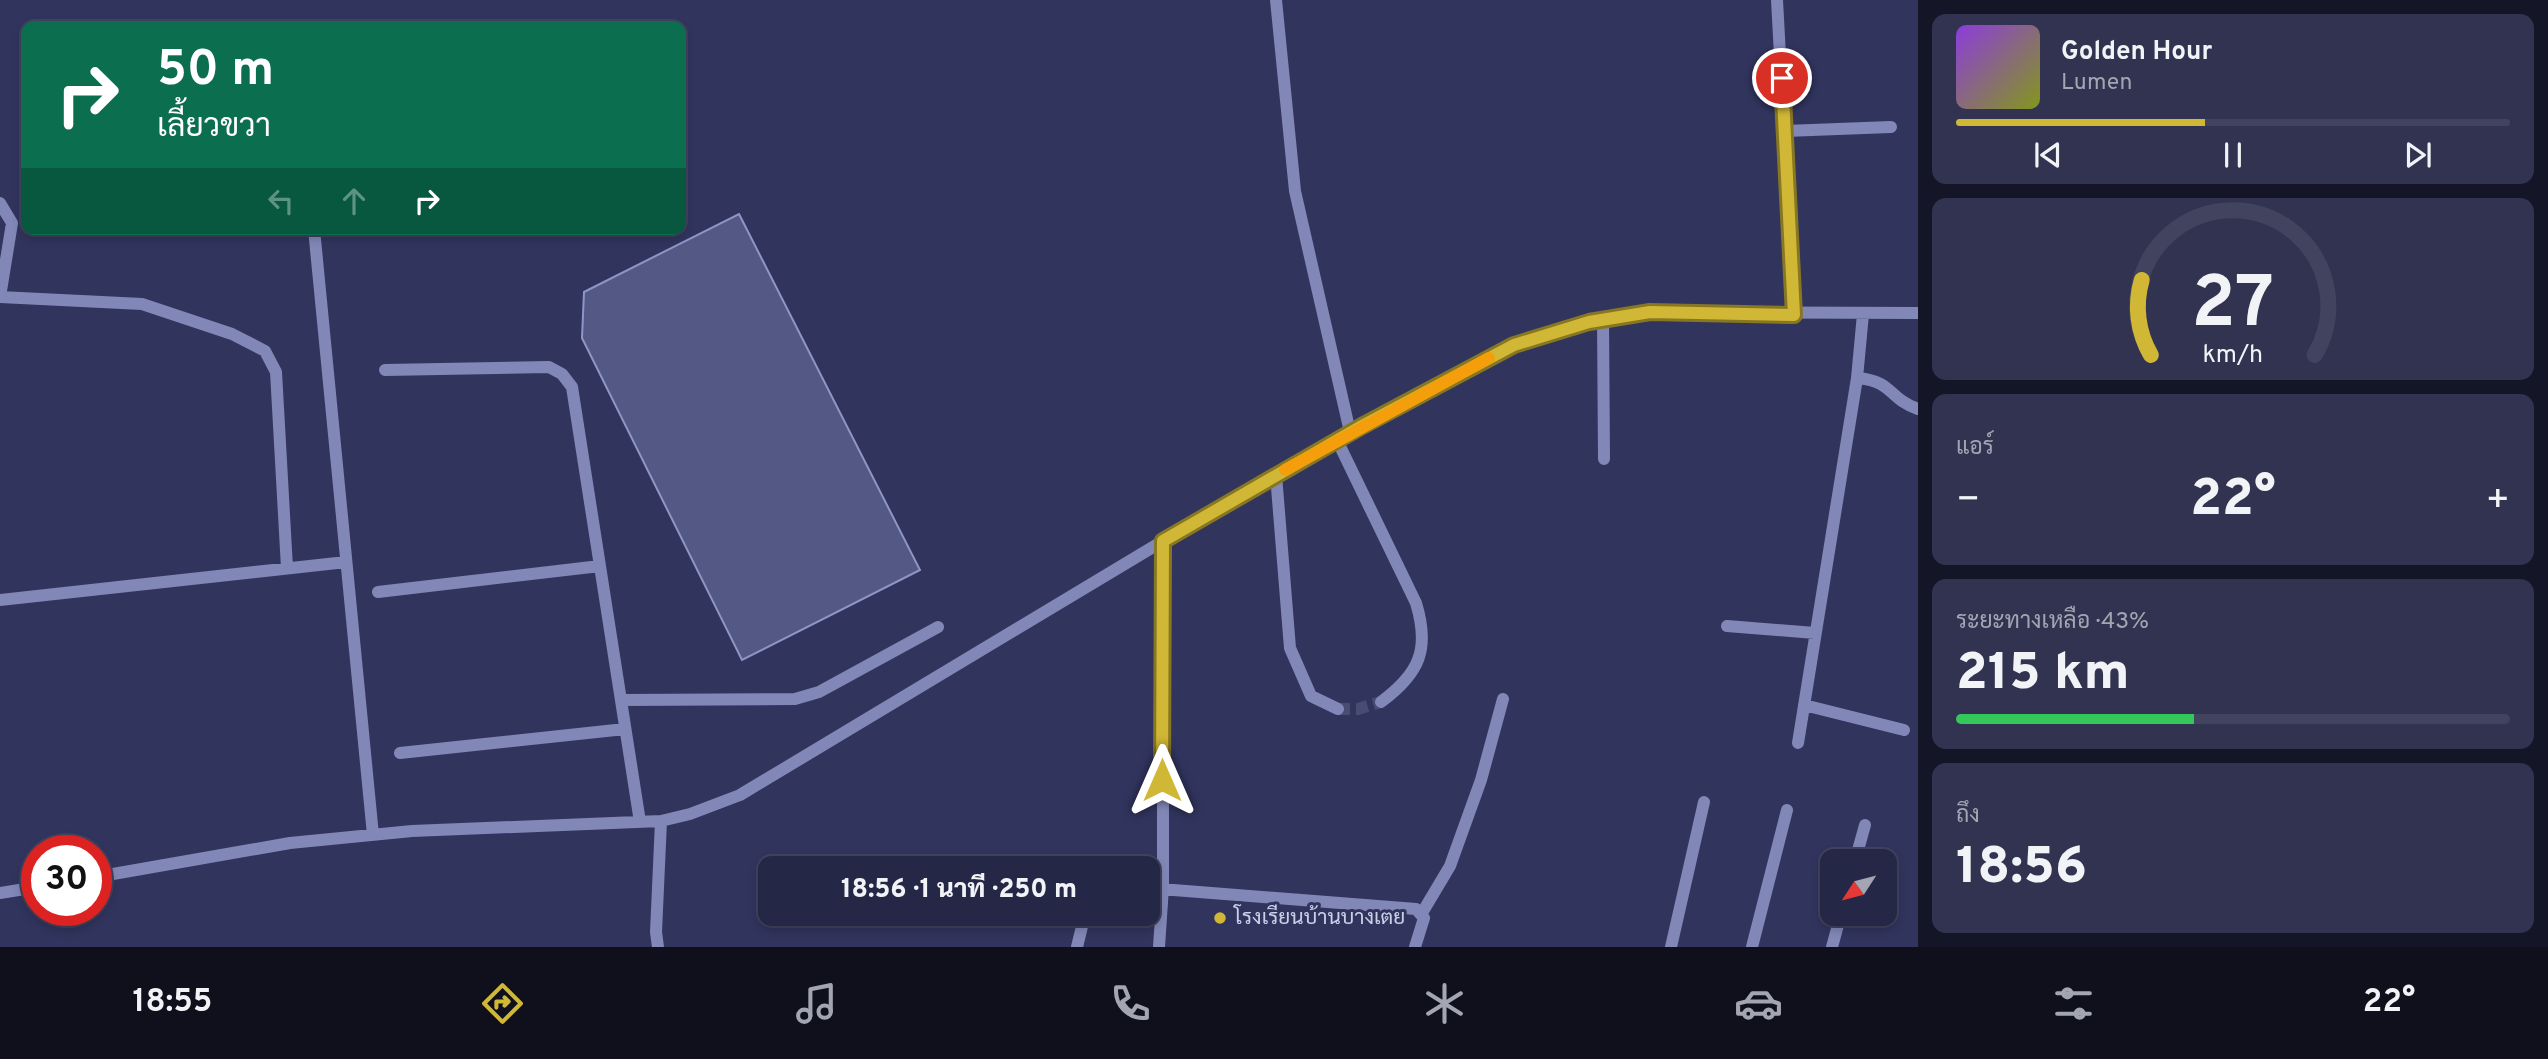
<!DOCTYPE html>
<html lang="th">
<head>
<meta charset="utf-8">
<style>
	:root { --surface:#252746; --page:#313351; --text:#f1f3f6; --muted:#a3a5b3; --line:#42445f; --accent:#d0b736 }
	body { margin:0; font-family:Overpass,Sarabun,sans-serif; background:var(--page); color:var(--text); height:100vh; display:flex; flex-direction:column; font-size:26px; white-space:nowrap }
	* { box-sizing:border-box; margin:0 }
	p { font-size:23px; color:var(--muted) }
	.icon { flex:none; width:38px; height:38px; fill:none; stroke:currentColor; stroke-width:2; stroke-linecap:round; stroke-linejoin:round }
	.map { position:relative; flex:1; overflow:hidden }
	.side { display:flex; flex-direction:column; gap:14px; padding:14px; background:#141526; width:630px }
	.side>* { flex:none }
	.hud { position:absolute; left:21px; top:21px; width:665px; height:214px; border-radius:14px; box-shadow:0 4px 10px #0003,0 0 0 2px var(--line); background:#0b6e4f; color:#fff; overflow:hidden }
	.needle { width:46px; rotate:234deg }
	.fabs { position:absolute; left:1820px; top:849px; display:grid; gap:14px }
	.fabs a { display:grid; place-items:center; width:77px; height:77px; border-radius:14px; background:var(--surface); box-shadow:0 4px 10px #0003,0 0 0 2px var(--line); font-size:35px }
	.speed { position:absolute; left:21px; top:835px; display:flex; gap:14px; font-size:35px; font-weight:700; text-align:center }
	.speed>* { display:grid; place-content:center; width:91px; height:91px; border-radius:50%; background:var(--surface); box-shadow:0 4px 10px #0003,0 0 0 2px var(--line); line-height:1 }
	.speed .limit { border:10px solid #d22; background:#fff; color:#111 }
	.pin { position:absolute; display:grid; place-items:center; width:60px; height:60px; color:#fff; margin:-30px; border:4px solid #fff; border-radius:50%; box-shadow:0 2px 7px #0007 }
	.me { position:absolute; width:77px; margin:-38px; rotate:0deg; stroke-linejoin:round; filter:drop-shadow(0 0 5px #0008) }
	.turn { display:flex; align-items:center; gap:24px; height:147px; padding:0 21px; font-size:32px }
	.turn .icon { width:91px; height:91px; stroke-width:2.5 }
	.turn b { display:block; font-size:49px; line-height:60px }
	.lanes { display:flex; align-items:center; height:66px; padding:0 21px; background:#0003; justify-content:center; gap:35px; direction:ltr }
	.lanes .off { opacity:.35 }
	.big { font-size:52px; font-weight:800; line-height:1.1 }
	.side .widget { flex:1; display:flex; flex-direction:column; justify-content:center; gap:10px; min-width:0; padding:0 24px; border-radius:14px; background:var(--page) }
	.side .dial { align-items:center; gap:0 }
	.dial svg { height:182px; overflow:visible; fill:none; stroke:var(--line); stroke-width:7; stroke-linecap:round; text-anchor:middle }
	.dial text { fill:var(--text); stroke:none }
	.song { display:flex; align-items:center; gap:21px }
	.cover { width:84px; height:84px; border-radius:10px; background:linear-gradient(135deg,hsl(270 70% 55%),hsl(70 70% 35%)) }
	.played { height:7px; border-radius:4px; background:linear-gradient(90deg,var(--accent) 45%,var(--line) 45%) }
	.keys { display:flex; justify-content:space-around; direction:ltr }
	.heat { display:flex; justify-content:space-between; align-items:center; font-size:38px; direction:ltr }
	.charge { height:10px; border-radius:5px; background:linear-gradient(90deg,#34c759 43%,var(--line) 0) }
	.trip { position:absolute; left:758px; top:856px; width:402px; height:70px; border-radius:14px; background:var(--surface); box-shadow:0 4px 10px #0003,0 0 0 2px var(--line); font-weight:800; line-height:70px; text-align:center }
	.menu { display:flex; height:112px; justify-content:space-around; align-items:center; background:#0f101c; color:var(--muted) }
	.menu .icon { width:49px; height:49px }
	.menu .current { color:var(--accent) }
	.menu b { font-size:32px; color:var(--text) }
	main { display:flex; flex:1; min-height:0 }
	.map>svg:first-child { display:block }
	.building { fill:#535884; stroke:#8f96c6; stroke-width:2 }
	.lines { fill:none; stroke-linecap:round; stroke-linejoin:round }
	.minor-tunnel { stroke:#484b72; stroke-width:12; stroke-dasharray:12 6; stroke-linecap:butt }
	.minor { stroke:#8188b7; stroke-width:12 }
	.route-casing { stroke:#877723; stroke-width:18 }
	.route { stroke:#d0b736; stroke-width:12 }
	.slow { stroke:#f59e0b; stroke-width:12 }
	.poi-dot { fill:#d0b736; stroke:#31345d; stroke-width:2.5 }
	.labels { text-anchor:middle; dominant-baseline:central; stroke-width:6; stroke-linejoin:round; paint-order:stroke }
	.poi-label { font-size:21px; fill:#cbd0e9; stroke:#31345d; text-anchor:start }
</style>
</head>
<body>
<main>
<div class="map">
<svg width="1918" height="947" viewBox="0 0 1918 947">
	<rect width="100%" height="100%" fill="#31345d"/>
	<!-- building -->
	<path class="building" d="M 739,214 L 920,570 L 742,660 L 582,338 L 584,292 Z"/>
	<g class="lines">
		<!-- minor-tunnel -->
		<path class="minor-tunnel" d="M 1338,709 L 1358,709 L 1381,702"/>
		<!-- minor -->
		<path class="minor" d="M 1276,0 L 1295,191 L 1350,432
			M 1777,0 L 1794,315
			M 1785,131 L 1891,127
			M 0,203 L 12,223 L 0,297
			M 314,229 L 373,835
			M 0,297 L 142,304 L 232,334 L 265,351 L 276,372 L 287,568
			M 1603,319 L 1604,459
			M 385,370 L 549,367 L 562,374 L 572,387 L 640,822
			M 1857,378 C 1894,381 1887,398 1918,409
			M 1337,440 L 1416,603 C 1430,649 1420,673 1381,702
			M 1276,475 L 1290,648 L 1311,696 L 1338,709
			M 378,592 L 600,566
			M 0,600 L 346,562
			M 1727,626 L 1815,633
			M 621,700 L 795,699 L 819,692 L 938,627
			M 1804,705 L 1904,730
			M 1798,743 L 1857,378 L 1863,314
			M 400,753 L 625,729
			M 1855,861 L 1865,825
			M 96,877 L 290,843 L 412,831 L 661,821 L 690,814 L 740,795 L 1163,541 L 1362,426 L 1514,345 L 1589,322 L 1650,312 L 1918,313
			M 1148,888 L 1416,909 L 1424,918 L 1415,947
			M 0,893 L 37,887
			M 1422,913 L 1450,866 L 1481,780 L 1503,699
			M 658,947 L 656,932 L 661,821
			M 1077,947 L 1085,914
			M 1159,947 L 1163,887 L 1163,541
			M 1671,947 L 1704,802
			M 1752,947 L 1787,810
			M 1832,947 L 1841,914"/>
	</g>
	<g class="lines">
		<defs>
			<path id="route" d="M 1162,780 L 1163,541 L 1362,426 L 1514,345 L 1589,322 L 1650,312 L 1794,315 L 1782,78"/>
		</defs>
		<!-- route casing -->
		<use href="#route" class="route-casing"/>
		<!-- route -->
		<use href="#route" class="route"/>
		<!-- slow -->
		<path class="slow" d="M 1285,470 L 1489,358"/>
	</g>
	<!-- markers -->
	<circle class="poi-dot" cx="1220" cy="918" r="7"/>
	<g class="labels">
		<!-- poi labels -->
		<g class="poi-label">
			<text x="1234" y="918">โรงเรียนบ้านบางเตย</text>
		</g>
	</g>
</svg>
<div class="fabs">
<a><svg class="needle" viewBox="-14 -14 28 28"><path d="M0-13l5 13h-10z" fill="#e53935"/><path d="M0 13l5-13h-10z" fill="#a3a5b3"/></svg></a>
</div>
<div class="speed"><div class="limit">30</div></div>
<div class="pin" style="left:1782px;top:78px;background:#d93025"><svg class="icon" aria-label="arrive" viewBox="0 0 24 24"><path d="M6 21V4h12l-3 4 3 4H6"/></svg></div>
<svg class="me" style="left:1162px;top:780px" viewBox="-20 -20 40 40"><path d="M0-17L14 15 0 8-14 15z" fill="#d0b736" stroke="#fff" stroke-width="4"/></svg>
<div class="trip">18:56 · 1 นาที · 250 m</div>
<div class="hud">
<div class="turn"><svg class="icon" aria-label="right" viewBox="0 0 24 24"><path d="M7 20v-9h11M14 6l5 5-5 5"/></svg><div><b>50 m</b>เลี้ยวขวา</div></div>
<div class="lanes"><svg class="icon off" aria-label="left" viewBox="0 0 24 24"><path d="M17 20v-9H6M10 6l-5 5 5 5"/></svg><svg class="icon off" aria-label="ahead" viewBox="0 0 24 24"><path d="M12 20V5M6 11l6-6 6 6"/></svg><svg class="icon" aria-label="right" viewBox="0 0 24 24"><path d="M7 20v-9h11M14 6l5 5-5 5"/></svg></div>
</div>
</div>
<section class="side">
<div class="widget">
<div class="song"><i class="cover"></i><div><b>Golden Hour</b><p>Lumen</p></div></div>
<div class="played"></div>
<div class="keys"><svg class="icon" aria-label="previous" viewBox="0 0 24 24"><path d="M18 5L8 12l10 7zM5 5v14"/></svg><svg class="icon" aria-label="pause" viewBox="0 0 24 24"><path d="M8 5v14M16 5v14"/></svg><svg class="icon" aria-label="next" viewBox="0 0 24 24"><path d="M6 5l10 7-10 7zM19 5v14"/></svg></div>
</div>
<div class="widget dial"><svg viewBox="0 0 100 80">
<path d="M14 69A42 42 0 1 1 86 69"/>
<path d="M14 69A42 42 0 0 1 10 36" stroke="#d0b736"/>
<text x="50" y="56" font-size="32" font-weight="700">27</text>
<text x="50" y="72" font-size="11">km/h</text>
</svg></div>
<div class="widget"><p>แอร์</p>
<div class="heat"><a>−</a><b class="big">22°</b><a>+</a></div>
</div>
<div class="widget"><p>ระยะทางเหลือ · 43%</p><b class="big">215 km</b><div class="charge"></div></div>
<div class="widget"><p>ถึง</p><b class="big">18:56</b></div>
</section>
</main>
<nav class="menu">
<b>18:55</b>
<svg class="icon current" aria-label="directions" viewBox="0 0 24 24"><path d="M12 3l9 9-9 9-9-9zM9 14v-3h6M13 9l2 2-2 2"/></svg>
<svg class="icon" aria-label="music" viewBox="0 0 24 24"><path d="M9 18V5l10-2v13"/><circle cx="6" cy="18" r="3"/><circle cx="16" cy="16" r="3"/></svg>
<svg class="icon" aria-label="phone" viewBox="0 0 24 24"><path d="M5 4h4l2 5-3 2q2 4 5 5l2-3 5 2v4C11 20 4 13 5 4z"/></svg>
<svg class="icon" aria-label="climate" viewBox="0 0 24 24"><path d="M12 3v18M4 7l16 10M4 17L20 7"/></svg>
<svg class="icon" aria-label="car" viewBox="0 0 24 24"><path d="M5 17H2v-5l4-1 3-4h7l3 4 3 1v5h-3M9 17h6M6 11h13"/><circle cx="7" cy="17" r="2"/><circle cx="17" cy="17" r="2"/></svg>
<svg class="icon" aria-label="filters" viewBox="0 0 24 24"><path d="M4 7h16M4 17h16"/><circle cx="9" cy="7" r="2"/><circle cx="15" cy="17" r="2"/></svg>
<b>22°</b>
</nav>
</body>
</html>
